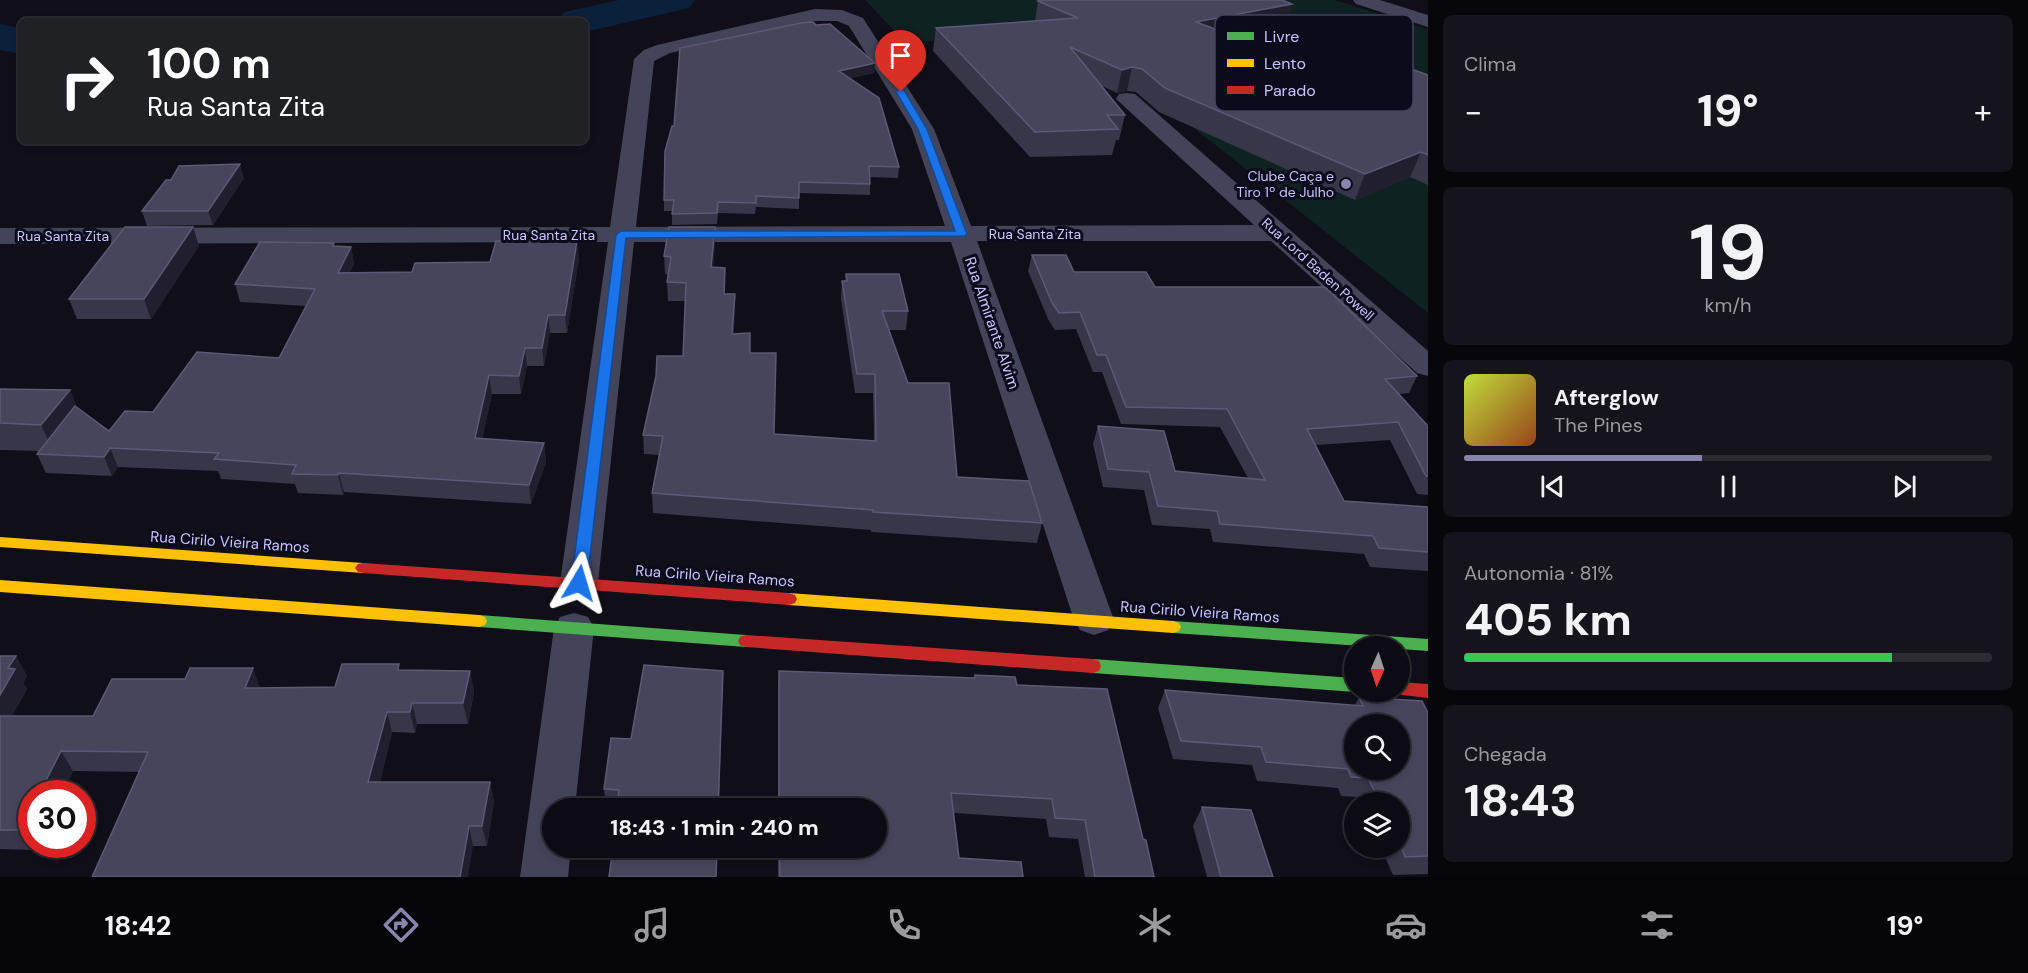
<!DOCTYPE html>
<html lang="pt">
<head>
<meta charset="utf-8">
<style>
	:root { --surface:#0c0a12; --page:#15131b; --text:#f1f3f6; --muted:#9a9a9f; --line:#2c2b32; --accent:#8785ae }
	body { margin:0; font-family:"DM Sans",sans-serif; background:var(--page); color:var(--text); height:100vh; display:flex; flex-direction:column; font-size:22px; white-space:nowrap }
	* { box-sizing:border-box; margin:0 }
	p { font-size:20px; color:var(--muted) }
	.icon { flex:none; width:33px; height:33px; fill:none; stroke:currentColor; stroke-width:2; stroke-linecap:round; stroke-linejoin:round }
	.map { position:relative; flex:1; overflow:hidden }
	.side { display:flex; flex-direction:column; gap:15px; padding:15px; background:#07060a; width:600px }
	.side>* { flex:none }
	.hud { position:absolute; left:18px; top:18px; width:570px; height:126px; border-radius:9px; box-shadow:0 3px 9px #0003,0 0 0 2px var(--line); background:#202124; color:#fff; overflow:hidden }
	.needle { width:39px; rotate:183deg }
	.tools { position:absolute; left:1344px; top:636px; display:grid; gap:12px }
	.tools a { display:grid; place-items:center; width:66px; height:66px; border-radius:50%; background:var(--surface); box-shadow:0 3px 9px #0003,0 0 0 2px var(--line); font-size:30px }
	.speed { position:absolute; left:18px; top:780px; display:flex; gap:12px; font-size:30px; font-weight:700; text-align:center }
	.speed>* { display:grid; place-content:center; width:78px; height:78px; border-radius:50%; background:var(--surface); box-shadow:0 3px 9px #0003,0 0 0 2px var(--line); line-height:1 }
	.speed .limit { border:9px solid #d22; background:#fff; color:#111 }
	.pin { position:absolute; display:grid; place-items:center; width:51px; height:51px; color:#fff; margin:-62px -26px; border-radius:50% 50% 50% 0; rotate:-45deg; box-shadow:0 0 6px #0007 }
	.pin .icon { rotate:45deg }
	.me { position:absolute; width:66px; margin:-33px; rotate:7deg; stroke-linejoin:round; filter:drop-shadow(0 0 4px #0008) }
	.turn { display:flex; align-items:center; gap:21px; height:126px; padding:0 30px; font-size:27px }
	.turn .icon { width:78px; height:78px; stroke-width:2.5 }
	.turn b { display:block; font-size:42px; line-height:51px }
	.big { font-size:45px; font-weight:700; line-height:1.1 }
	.side .widget { flex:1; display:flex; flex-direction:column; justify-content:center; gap:9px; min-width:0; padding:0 21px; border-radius:9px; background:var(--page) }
	.side .dial { align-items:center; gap:0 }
	.dial b { font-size:78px; line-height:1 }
	.song { display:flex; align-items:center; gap:18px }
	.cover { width:72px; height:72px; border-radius:9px; background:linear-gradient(135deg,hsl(70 70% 55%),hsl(20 70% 35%)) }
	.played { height:6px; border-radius:3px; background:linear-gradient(90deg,var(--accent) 45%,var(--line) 45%) }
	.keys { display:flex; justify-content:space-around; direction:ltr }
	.heat { display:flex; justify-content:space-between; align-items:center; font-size:33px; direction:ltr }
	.charge { height:9px; border-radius:4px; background:linear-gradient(90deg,#34c759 81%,var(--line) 0) }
	.trip { position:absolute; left:542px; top:798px; width:345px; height:60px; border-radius:30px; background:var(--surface); box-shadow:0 3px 9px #0003,0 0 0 2px var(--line); font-weight:700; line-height:60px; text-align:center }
	.dock { display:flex; height:96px; justify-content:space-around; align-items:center; background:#050407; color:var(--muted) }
	.dock .icon { width:42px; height:42px }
	.dock .on { color:var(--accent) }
	.dock b { font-size:27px; color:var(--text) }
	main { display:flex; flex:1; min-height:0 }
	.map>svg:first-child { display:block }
	.green { fill:#0e2221 }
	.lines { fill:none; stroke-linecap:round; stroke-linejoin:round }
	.river { fill:#0b213b; fill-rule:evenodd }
	.street { fill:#434459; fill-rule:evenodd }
	.fast { fill:#4caf50; fill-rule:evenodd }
	.slow { fill:#ffc107; fill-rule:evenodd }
	.jam { fill:#c62828; fill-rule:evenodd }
	.wall { fill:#383649 }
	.shaded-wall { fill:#211f2d }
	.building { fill:#47455c; stroke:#5b5976; stroke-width:1.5; fill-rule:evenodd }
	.route { fill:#1a73e8; stroke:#114b97; stroke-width:1.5 }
	.poi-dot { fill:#8785ae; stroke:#0c0b1b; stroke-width:2 }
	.labels { text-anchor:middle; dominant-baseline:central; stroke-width:6; stroke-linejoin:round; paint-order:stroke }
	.far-poi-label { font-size:14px; fill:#c7c5ff; stroke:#0c0b1b; text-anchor:end }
	.far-street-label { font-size:14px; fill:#c7c5ff; stroke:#0c0b1b }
	.street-label { font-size:15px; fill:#c7c5ff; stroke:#0c0b1b }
	.key { fill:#0c0b1b; stroke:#44435f; stroke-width:1.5 }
	.key-label { font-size:16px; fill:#c7c5ff }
</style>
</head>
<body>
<main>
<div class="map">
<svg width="1428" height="877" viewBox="0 0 1428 877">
	<rect width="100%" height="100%" fill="#100e18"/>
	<!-- green -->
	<path class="green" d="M 865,0 L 1335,0 L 1428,29 L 1428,313 L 1194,128 L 1154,83 L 991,38 L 905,42 Z"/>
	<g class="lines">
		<!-- river -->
		<path class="river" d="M 619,0 L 695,0 L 689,8 L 585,32 L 585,21 L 558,21 L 564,12 Z
			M 0,24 L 21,28 L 21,54 L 0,50 Z"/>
		<!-- street -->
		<path class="street" d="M 1353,0 L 1380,0 L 1428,15 L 1428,27 L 1356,4 Z
			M 815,9 L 842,10 L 863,18 L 934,129 L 971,226 L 1254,225 L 1116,99 L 1119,94 L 1127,93 L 1135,94 L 1428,351 L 1428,376 L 1417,373 L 1271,241 L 977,241 L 1114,620 L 1108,630 L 1094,635 L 1080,630 L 1074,620 L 951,242 L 634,242 L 598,583 L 592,593 L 579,597 L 566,593 L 560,583 L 608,242 L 0,244 L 0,228 L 610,227 L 634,59 L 644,50 L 657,45 ZM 815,21 L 837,21 L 849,26 L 912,129 L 945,226 L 636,227 L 654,61 L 670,53 Z
			M 574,613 L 588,617 L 594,628 L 575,808 L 552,808 L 552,848 L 571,848 L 568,877 L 520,877 L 554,628 L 560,617 Z"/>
		<!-- fast -->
		<path class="fast" d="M 479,615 L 746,635 L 752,637 L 754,641 L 752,645 L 746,647 L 479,627 L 473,625 L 471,621 L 473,617 Z
			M 1173,621 L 1428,639 L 1428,651 L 1400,649 L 1400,646 L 1361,646 L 1173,633 L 1167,631 L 1165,627 L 1167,623 Z
			M 1093,659 L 1354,678 L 1355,692 L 1093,673 L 1087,671 L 1085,666 L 1087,661 Z"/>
		<!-- slow -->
		<path class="slow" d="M 0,537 L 363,563 L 368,564 L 371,568 L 368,572 L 363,573 L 0,547 Z
			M 0,580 L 479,615 L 485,617 L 487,621 L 485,625 L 479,627 L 0,592 Z
			M 789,593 L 1173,621 L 1179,623 L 1181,627 L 1179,631 L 1173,633 L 789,605 L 783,603 L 781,599 L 783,595 Z"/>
		<!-- jam -->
		<path class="jam" d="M 363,563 L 789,593 L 795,595 L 797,599 L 795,603 L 789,605 L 363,573 L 358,572 L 355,568 L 358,564 Z
			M 746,635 L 1093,659 L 1099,661 L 1101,666 L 1099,671 L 1093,673 L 746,647 L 740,645 L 738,641 L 740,637 Z
			M 1400,682 L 1428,684 L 1428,698 L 1394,694 L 1393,692 L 1400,692 Z"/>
	</g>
	<!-- wall -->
	<path class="wall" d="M 1038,1 L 1292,4 L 1286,26 L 1234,36 L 1318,67 L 1428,75 L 1428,185 L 1410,177 L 1355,200 L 1159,112 L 1136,92 L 1127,91 L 1117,93 L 1102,86 L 1125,115 L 1119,140 L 1116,140 L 1112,155 L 1030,157 L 933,51 L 936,28 L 1035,21 Z
		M 816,25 L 875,63 L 874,73 L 850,78 L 899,167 L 898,178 L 870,177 L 870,195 L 799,193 L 799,209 L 756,207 L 755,214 L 718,213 L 717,224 L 672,225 L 672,211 L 664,211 L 664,200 Z
		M 244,178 L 213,225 L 147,226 L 142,211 Z
		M 193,227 L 199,246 L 151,319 L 77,319 L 69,299 Z
		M 715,244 L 713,267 L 724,294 L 735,294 L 734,334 L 750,353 L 774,434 L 874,441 L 873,393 L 855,393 L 841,299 L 842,281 L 845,281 L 846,274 L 908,311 L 906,330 L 889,330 L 908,383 L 957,477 L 1042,523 L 1037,543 L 871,532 L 871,530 L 653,513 L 652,493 L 659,455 L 644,454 L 643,435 L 683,356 L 685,301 L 668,301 L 667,282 L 668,275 L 665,274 L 664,256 Z
		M 335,246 L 351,247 L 354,264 L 350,272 L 412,272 L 490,262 L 579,258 L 567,333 L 550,333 L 544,366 L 527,366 L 521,394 L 492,394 L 482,439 L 544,443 L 546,462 L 531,504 L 344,492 L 343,495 L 298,493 L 295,484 L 221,479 L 218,471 L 118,467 L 112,476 L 46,473 L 37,454 L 39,451 L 0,450 L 0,389 L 70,390 L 77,408 L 109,431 L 279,358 L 306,306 L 240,302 L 235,284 Z
		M 1032,255 L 1074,272 L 1155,287 L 1417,376 L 1409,393 L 1399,394 L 1428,426 L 1428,495 L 1417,494 L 1390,440 L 1316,445 L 1344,501 L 1428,507 L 1428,571 L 1370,567 L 1364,554 L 1213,542 L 1210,529 L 1152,525 L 1144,490 L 1103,487 L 1093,444 L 1098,426 L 1175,471 L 1248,478 L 1220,427 L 1121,424 L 1102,372 L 1093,372 L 1076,329 L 1055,330 L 1048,319 L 1028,271 Z
		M 0,656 L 16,656 L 27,676 L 23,683 L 27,689 L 12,716 L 93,716 L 260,688 L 335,687 L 401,670 L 470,671 L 474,692 L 468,724 L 417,724 L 415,733 L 392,732 L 380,782 L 490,782 L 494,802 L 487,846 L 473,846 L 139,772 L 73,771 L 62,794 L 32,794 L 32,844 L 36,844 L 34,850 L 0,849 Z
		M 723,671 L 719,808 L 606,808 L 604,789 L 631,739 Z
		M 779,671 L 974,678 L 975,675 L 1017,685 L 1143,839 L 1154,877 L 1085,877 L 1078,839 L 1049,837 L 1046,819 L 954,813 L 959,858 L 1023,877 L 778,877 L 778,848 L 876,848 L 876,808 L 778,808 L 778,690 Z
		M 1165,690 L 1355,705 L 1359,697 L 1428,713 L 1428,874 L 1393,875 L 1381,848 L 1400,848 L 1400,802 L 1360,802 L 1358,797 L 1341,796 L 1338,788 L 1257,781 L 1252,765 L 1173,759 L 1158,708 Z
		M 1202,807 L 1273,877 L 1207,877 L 1193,826 Z"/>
	<!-- shaded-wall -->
	<path class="shaded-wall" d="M 1292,4 L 1286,26 L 1190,45 L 1196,22 Z
		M 875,63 L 874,73 L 838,81 L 839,71 Z
		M 1132,67 L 1127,91 L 1117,93 L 1122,70 Z
		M 1421,152 L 1410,177 L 1355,200 L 1365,174 Z
		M 240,164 L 244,178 L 213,225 L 208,211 Z
		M 193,227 L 199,246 L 151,319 L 144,299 Z
		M 715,227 L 715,244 L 711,285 L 711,267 Z
		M 577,241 L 579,258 L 567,333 L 565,315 Z
		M 351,247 L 354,264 L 342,290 L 338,273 Z
		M 735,294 L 735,312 L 732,353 L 732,334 Z
		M 548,315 L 550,333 L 544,366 L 542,348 Z
		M 525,348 L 527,366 L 521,394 L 519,376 Z
		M 489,375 L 492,394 L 478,457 L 475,438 Z
		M 70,390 L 81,417 L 54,452 L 41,425 Z
		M 544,443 L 546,462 L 531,504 L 529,485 Z
		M 110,448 L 118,467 L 112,476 L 104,457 Z
		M 339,473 L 344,492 L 343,495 L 338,475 Z
		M 16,656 L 27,676 L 23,683 L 27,689 L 0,737 L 0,695 L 8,668 Z
		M 253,668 L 260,688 L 245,688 Z
		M 470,671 L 474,692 L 468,724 L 463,703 Z
		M 412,703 L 417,724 L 415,733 L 410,712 Z
		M 387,712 L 392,732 L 375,802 L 368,782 Z
		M 61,751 L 73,771 L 62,794 L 39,794 Z
		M 490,782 L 494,802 L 487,846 L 482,826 Z
		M 32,808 L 32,844 L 36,844 L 34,850 L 20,830 Z
		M 469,826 L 473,846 L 468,877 L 460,877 Z"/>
	<!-- building -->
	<path class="building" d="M 1041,0 L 1282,0 L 1292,4 L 1196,22 L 1318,67 L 1365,52 L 1428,75 L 1428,155 L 1421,152 L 1365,174 L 1165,88 L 1142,69 L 1132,67 L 1122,70 L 1070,47 L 1125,115 L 1107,115 L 1118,129 L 1035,132 L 936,28 L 1078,18 L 1038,1 Z
		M 813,22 L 816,25 L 830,24 L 875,63 L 839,71 L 879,98 L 899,167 L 869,166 L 870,184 L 799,182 L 799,198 L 756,196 L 756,203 L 718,202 L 717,213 L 672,214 L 674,200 L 664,200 L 665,151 L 672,126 L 674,126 L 680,48 L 801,23 Z
		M 240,164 L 208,211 L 142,211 L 166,180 L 171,180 L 179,166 Z
		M 125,227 L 193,227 L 144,299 L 69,299 Z
		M 669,227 L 715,227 L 711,267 L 725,268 L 724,294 L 735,294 L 732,334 L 750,333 L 750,353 L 776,353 L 774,434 L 876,441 L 875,374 L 857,374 L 842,281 L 847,281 L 846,274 L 899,274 L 908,311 L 882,311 L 908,383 L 949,383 L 957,477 L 1029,481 L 1042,523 L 873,512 L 873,510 L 652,493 L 663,436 L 643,435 L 656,376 L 657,356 L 683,356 L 686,283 L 667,282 L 671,257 L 664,256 Z
		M 496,241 L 577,241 L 565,315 L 548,315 L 542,348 L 525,348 L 519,376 L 489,375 L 475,438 L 544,443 L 529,485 L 339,473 L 338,475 L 292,474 L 296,465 L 214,459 L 219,453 L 110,448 L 104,457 L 37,454 L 75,406 L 109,431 L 125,411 L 153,412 L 197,352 L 279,358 L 315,289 L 235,284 L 260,242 L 334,243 L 333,246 L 351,247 L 338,273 L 412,272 L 415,263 L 490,262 Z
		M 1032,255 L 1066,255 L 1074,272 L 1146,272 L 1155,287 L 1325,287 L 1417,376 L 1385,379 L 1428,426 L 1428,476 L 1426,476 L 1398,422 L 1307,429 L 1344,501 L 1428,507 L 1428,552 L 1379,548 L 1373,536 L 1220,524 L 1217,511 L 1158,506 L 1149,472 L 1108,469 L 1098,426 L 1164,431 L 1175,471 L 1265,480 L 1227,409 L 1126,407 L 1106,355 L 1097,355 L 1080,312 L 1059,313 L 1052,303 Z
		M 0,389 L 70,390 L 41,425 L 0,423 Z
		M 0,656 L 16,656 L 8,668 L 15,669 L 0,695 Z
		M 342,664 L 399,664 L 398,670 L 470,671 L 463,703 L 412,703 L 410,712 L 387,712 L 368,782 L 490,782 L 482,826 L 469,826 L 460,877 L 92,877 L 148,752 L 61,751 L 39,794 L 32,794 L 32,808 L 20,830 L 0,830 L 0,716 L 93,716 L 112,679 L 185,679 L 190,668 L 253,668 L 245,688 L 335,687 Z
		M 644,665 L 723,671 L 718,808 L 617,808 L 619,790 L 604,789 L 611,738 L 631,739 Z
		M 779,671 L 975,678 L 975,675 L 1015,677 L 1017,685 L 1107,689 L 1143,839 L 1146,840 L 1154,877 L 1095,877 L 1085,820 L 1055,818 L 1052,799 L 951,793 L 959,858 L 1021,862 L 1023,877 L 780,877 L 779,848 L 876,848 L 876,808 L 779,808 Z
		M 1165,690 L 1363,706 L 1359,697 L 1422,701 L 1428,713 L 1428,856 L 1405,857 L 1400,844 L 1400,802 L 1380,802 L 1368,778 L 1351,777 L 1348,769 L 1266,762 L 1261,747 L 1181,741 ZM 1354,724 L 1400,724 L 1400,770 L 1354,770 Z
		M 1202,807 L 1251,810 L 1273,877 L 1221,877 Z
		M 613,848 L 717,848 L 716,877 L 609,877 Z"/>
	<!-- route -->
	<path class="route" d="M 898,90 L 904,90 L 927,129 L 967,234 L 965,236 L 626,238 L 587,583 L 585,587 L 573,587 L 571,583 L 616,235 L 621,231 L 955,231 L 918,129 L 896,92 Z"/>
	<!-- markers -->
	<circle class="poi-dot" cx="1346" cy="184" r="6"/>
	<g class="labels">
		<!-- far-poi labels -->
		<g class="far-poi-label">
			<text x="1334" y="176">Clube Caça e<tspan x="1334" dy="16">Tiro 1º de Julho</tspan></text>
		</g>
		<!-- far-street labels -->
		<g class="far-street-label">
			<text x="1035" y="234">Rua Santa Zita</text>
			<text x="549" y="235">Rua Santa Zita</text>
			<text x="63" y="236">Rua Santa Zita</text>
			<text transform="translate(1318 269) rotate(42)">Rua Lord Baden Powell</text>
		</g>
		<!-- street labels -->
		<g class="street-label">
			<text transform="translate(992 323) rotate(71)">Rua Almirante Alvim</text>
			<text transform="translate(230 542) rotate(4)">Rua Cirilo Vieira Ramos</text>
			<text transform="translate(715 576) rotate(4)">Rua Cirilo Vieira Ramos</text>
			<text transform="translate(1200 612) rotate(4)">Rua Cirilo Vieira Ramos</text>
		</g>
	</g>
	<!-- legend -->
	<rect x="1215" y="15" width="198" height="96" rx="9" class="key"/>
	<rect x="1227" y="32" width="27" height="8" fill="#4caf50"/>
	<rect x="1227" y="59" width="27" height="8" fill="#ffc107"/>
	<rect x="1227" y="86" width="27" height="8" fill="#c62828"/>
	<g class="key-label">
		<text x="1264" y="42">Livre</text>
		<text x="1264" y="69">Lento</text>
		<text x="1264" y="96">Parado</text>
	</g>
</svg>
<div class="tools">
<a><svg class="needle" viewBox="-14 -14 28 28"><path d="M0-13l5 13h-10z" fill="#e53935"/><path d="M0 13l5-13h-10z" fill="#9a9a9f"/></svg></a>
<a><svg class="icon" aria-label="search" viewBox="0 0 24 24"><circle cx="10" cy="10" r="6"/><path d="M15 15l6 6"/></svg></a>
<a><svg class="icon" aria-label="layers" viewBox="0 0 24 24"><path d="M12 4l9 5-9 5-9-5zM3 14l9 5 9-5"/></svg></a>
</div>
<div class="speed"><div class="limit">30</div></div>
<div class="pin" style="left:901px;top:92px;background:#d93025"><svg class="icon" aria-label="arrive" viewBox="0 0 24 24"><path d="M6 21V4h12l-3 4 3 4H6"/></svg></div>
<svg class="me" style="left:579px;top:583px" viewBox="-20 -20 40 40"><path d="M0-17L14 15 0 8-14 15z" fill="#1a73e8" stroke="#fff" stroke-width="4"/></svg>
<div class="trip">18:43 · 1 min · 240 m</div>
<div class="hud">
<div class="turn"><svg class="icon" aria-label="right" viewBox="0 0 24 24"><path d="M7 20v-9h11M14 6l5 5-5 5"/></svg><div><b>100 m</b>Rua Santa Zita</div></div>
</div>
</div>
<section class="side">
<div class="widget"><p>Clima</p>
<div class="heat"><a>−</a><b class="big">19°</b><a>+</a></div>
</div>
<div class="widget dial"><b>19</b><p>km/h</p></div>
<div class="widget">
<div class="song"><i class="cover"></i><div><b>Afterglow</b><p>The Pines</p></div></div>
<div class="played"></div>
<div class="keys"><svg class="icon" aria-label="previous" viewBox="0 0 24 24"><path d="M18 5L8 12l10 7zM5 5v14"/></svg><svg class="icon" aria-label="pause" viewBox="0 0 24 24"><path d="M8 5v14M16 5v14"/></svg><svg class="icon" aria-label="next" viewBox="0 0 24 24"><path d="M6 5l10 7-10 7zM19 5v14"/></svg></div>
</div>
<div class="widget"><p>Autonomia · 81%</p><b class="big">405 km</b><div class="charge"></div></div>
<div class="widget"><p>Chegada</p><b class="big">18:43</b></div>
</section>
</main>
<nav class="dock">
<b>18:42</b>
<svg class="icon on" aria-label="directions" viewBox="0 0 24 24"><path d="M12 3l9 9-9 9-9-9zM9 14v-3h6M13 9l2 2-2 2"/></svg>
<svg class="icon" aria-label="music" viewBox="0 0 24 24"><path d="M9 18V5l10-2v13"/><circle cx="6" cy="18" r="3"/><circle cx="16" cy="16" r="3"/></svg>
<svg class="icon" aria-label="phone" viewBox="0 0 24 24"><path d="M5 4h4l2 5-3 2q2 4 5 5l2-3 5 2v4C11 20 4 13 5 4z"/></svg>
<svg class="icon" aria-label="climate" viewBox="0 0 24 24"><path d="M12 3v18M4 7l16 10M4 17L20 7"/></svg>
<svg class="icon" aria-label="car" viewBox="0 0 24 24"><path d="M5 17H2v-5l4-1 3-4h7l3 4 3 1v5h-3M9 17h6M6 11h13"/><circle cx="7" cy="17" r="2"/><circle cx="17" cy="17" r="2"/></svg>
<svg class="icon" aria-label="filters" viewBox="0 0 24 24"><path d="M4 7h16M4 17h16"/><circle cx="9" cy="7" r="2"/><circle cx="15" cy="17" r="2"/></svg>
<b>19°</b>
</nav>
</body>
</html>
